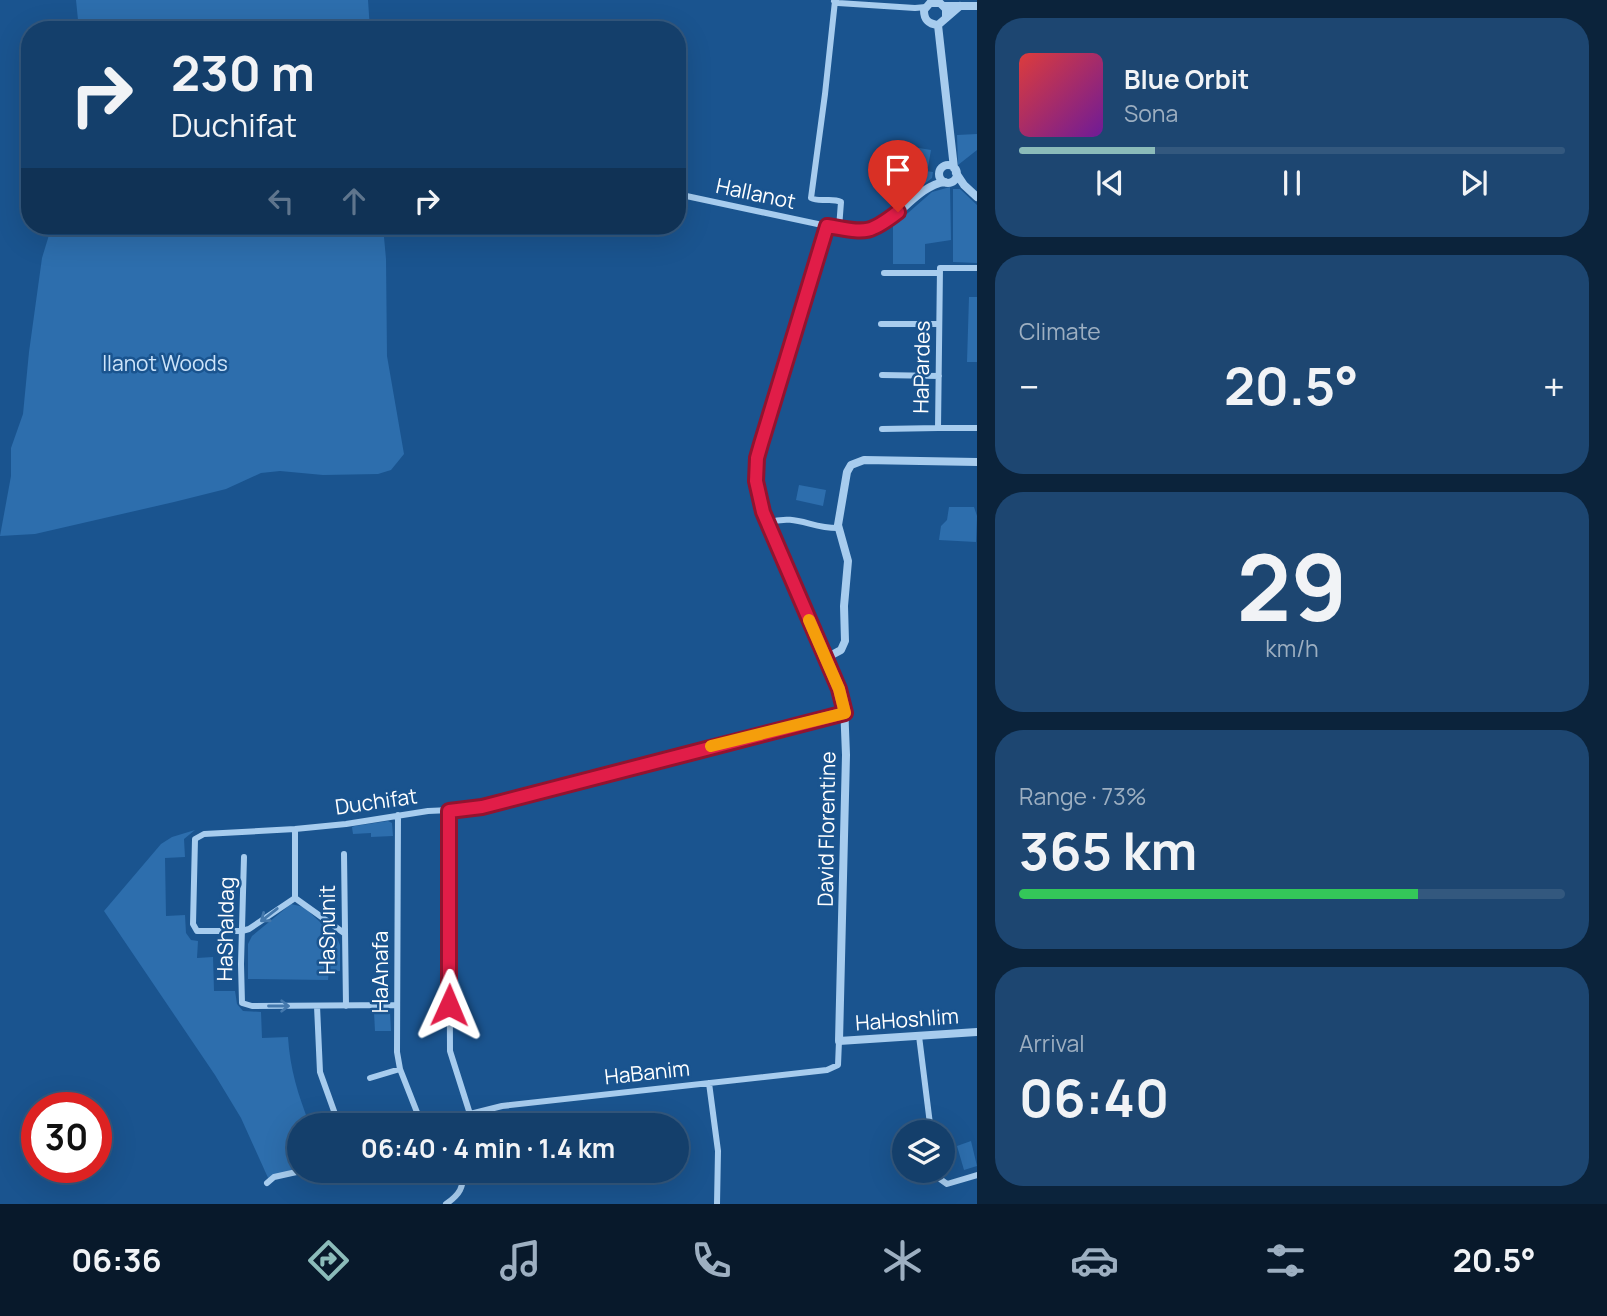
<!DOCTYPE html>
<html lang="en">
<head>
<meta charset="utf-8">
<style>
	:root { --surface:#143f6b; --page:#1d4671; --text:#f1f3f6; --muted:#9dafc1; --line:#33587e; --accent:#8bbbb9 }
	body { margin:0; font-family:Manrope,sans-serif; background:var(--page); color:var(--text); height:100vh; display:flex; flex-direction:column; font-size:26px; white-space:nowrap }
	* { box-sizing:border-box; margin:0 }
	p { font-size:23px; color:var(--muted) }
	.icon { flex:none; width:38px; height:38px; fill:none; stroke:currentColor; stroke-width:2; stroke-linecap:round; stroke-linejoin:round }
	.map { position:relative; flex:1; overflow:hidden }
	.details { display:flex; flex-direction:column; gap:18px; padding:18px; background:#0b233b; width:630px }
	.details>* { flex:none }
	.guide { position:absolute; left:21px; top:21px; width:665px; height:214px; border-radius:28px; box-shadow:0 7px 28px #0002,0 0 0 2px var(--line); background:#143f6b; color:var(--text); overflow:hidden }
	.tools { position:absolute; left:892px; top:1120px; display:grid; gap:14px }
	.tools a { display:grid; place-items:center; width:63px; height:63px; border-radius:50%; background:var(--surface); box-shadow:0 7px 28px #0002,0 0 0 2px var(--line); font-size:35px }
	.speed { position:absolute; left:21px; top:1092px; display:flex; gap:14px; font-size:35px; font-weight:700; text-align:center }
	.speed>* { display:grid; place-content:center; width:91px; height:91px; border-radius:50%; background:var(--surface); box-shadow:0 7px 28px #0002,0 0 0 2px var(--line); line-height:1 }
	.speed .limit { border:10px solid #d22; background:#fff; color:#111 }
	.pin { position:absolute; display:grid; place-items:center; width:60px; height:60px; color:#fff; margin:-72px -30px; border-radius:50% 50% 50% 0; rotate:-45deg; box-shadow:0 0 7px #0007 }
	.pin .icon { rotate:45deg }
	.me { position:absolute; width:77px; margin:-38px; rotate:1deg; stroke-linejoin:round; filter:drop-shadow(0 0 5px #0008) }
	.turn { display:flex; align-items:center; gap:24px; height:147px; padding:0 35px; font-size:32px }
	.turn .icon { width:91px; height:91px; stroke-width:2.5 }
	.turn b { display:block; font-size:49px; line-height:60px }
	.lanes { display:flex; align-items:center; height:66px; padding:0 35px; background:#0003; justify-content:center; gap:35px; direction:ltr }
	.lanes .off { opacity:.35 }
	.big { font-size:52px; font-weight:700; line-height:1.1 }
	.details .widget { flex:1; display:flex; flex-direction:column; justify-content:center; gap:10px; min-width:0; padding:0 24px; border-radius:28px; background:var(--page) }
	.details .dial { align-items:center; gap:0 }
	.dial b { font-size:91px; line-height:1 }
	.song { display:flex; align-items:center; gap:21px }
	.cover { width:84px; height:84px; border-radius:10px; background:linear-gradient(135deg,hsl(0 70% 55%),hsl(280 70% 35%)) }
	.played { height:7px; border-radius:4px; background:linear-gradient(90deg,var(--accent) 25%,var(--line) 25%) }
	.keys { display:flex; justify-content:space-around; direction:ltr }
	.heat { display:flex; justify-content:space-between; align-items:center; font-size:38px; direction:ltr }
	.charge { height:10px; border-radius:5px; background:linear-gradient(90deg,#34c759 73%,var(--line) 0) }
	.trip { position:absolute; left:287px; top:1113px; width:402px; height:70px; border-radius:35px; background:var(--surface); box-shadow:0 7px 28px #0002,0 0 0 2px var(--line); font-weight:700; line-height:70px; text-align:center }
	.menu { display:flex; height:112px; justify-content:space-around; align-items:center; background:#08192b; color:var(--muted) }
	.menu .icon { width:49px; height:49px }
	.menu .selected { color:var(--accent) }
	.menu b { font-size:32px; color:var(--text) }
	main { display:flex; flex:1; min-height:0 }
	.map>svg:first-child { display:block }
	.green { fill:#2d6ead }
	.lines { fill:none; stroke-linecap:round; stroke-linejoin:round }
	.minor { stroke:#a7ccee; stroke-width:6 }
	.tertiary { stroke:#a7ccee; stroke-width:8 }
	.oneway { stroke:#4478ac }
	.route-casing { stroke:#92132f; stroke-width:18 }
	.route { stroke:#e11d48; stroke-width:12 }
	.slow { stroke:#f59e0b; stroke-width:12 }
	.labels { text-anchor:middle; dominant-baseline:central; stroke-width:5; stroke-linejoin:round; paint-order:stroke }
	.street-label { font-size:21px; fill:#fff; stroke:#1a548f }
	.park-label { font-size:21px; fill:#cde4fa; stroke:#1a548f }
</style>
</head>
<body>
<main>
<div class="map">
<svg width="977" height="1204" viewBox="0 0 977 1204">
	<rect width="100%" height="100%" fill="#1a548f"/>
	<!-- green -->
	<path class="green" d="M 76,0 L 368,0 L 370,30 L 79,30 Z
		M 977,134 L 977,150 L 958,165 L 957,135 Z
		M 901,145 L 931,150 L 928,167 L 898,162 Z
		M 897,167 L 933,172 L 932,178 L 898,205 Z
		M 950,187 L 951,240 L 925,244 L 925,264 L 893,264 L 893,226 L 932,192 Z
		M 953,189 L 960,189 L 977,205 L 977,263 L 953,262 Z
		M 49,226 L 383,226 L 386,259 L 387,356 L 404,454 L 391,470 L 378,474 L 323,475 L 280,471 L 261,473 L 226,489 L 174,502 L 35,534 L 0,536 L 11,476 L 11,448 L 23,414 L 29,352 L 42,258 L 49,235 Z
		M 969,297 L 977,297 L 977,362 L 967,362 Z
		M 799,485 L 826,490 L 823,506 L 796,500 Z
		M 949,507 L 974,507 L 977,516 L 976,542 L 939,540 L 941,526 L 947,520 Z
		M 388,821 L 392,823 L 393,836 L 371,837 L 371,833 L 353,834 L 352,827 L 355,826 Z
		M 195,830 L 184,839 L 185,857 L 165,858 L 166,916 L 185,915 L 186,933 L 191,940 L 198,941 L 197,958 L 213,957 L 214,991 L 235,991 L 237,1004 L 243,1011 L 261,1012 L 262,1038 L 288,1037 C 290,1069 298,1095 310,1125 L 299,1125 L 299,1171 L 318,1171 L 269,1180 L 241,1118 L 215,1075 L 104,911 L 161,844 L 172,837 Z
		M 291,904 L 304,907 L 337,938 L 340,945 L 340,971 L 329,971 L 328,980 L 248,979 L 248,944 L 252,936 Z
		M 374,1012 L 390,1012 L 391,1031 L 375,1031 Z
		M 971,1141 L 977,1166 L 964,1170 L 957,1146 Z"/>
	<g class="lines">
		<!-- minor -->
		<path class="minor" d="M 834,1 L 838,3 L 915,8 L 926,7
			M 835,1 L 825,94 L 811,198 C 820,203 831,197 841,202 L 839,228
			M 677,194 L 827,226
			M 977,268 L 940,268 L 938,428 L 977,428
			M 884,273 L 940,273
			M 881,324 L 939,324
			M 882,375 L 939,376
			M 882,429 L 938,428
			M 768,523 C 796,513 811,529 839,528
			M 449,811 L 450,1051 L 470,1114
			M 398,815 L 397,1052 L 400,1069 L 422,1125
			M 344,854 L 346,1006
			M 244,857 L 241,964 L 242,1003 L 252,1006 L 396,1005
			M 295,898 L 249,929 L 242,931 L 197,931 L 193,924 L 195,839 L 204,834 L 295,829 L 346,824 L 428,811 L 473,809 L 845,713
			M 295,898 L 295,829
			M 295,898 L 344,933
			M 317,1006 L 320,1072 L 339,1125
			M 919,1036 L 931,1132
			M 370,1078 L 400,1069
			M 709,1083 L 718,1151 L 717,1204
			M 437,1125 L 470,1114 L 502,1106 L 827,1070 L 838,1065 L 839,1041
			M 936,1171 L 940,1179 L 947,1184 L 977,1175
			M 267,1183 L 274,1177 L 301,1171
			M 446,1204 C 459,1195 465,1187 462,1171"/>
		<!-- tertiary -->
		<path class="tertiary" d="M 944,6 L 977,6
			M 946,17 L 946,9 L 940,3 L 930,3 L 924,10 C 924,20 928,24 938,25 L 960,6
			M 938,25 L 954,168
			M939 174a9 9 0 1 1 18 0a9 9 0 1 1-18 0Z
			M 956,173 L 964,185 L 977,197
			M 945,182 C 916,185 892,229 866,232 C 854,233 839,228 827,226 L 761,444 L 756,471 L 763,512 L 844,704 L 846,755 L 839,1041 L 977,1032
			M 826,658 L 841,650 L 845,641 L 844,606 L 848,561 L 838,525 L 847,472 L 851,465 L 864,460 L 977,462"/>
	</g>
	<!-- one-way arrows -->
	<defs><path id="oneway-shaft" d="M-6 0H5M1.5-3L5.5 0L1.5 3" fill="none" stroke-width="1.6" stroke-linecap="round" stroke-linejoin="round" transform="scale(1.75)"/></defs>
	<g class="oneway">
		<use href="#oneway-shaft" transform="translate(269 915) rotate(142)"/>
		<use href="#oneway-shaft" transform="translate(279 1006)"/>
	</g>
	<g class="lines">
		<defs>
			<path id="route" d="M 449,1005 L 449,811 L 482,807 L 845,713 L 839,689 L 763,512 L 756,481 L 757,458 L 761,444 L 827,226 C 865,232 867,236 898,212"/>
		</defs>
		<!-- route casing -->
		<use href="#route" class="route-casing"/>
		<!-- route -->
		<use href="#route" class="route"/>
		<!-- slow -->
		<path class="slow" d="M 711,746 L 845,713 L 839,689 L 809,620"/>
	</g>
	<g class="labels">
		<!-- street labels -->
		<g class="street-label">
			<text transform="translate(756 193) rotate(12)">HaIlanot</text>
			<text transform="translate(921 367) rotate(-89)">HaPardes</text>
			<text transform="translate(376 801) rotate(-8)">Duchifat</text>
			<text transform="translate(826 829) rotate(-89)">David Florentine</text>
			<text transform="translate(225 929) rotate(-89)">HaShaldag</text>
			<text transform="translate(327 930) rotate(-90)">HaSnunit</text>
			<text transform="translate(380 972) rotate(-90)">HaAnafa</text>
			<text transform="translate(907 1019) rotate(-4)">HaHoshlim</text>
			<text transform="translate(647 1072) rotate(-6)">HaBanim</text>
		</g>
		<!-- park labels -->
		<g class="park-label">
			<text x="165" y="363">Ilanot Woods</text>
		</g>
	</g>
</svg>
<div class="tools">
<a><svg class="icon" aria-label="layers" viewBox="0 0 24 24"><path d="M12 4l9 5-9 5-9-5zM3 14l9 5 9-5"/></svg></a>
</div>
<div class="speed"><div class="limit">30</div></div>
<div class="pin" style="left:898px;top:212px;background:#d93025"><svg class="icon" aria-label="arrive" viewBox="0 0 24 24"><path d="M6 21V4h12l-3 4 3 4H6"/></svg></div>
<svg class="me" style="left:449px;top:1005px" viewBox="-20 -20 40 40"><path d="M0-17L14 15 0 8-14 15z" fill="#e11d48" stroke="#fff" stroke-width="4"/></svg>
<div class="trip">06:40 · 4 min · 1.4 km</div>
<div class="guide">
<div class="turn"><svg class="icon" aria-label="right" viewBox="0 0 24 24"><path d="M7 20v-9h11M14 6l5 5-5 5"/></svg><div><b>230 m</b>Duchifat</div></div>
<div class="lanes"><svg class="icon off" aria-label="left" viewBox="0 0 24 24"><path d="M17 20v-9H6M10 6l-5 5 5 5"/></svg><svg class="icon off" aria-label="ahead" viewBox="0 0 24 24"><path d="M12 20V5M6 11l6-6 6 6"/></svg><svg class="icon" aria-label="right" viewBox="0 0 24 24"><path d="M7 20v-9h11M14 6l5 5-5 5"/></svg></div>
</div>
</div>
<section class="details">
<div class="widget">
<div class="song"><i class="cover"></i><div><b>Blue Orbit</b><p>Sona</p></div></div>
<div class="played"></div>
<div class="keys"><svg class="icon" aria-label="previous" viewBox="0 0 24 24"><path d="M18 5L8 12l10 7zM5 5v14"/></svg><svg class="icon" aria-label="pause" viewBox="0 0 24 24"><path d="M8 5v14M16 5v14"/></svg><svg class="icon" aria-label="next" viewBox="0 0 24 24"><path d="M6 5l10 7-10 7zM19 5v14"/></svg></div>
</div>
<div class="widget"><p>Climate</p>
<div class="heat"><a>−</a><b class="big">20.5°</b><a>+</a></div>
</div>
<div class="widget dial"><b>29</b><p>km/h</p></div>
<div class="widget"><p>Range · 73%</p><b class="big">365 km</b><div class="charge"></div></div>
<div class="widget"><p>Arrival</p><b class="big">06:40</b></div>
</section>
</main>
<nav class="menu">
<b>06:36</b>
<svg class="icon selected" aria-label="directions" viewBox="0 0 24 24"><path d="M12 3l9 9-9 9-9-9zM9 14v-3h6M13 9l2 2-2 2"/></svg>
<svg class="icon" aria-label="music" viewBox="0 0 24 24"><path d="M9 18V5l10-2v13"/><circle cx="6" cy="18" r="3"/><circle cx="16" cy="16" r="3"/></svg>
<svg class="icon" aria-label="phone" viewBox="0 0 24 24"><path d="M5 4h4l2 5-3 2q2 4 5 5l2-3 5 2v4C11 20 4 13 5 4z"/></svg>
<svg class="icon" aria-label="climate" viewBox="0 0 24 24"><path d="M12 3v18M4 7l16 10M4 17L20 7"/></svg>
<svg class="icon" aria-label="car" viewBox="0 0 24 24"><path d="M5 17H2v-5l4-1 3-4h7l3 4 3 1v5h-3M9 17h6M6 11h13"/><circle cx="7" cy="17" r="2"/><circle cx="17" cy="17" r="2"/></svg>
<svg class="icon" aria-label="filters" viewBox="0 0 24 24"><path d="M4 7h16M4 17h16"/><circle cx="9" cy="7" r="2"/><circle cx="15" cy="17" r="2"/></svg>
<b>20.5°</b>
</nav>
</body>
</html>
